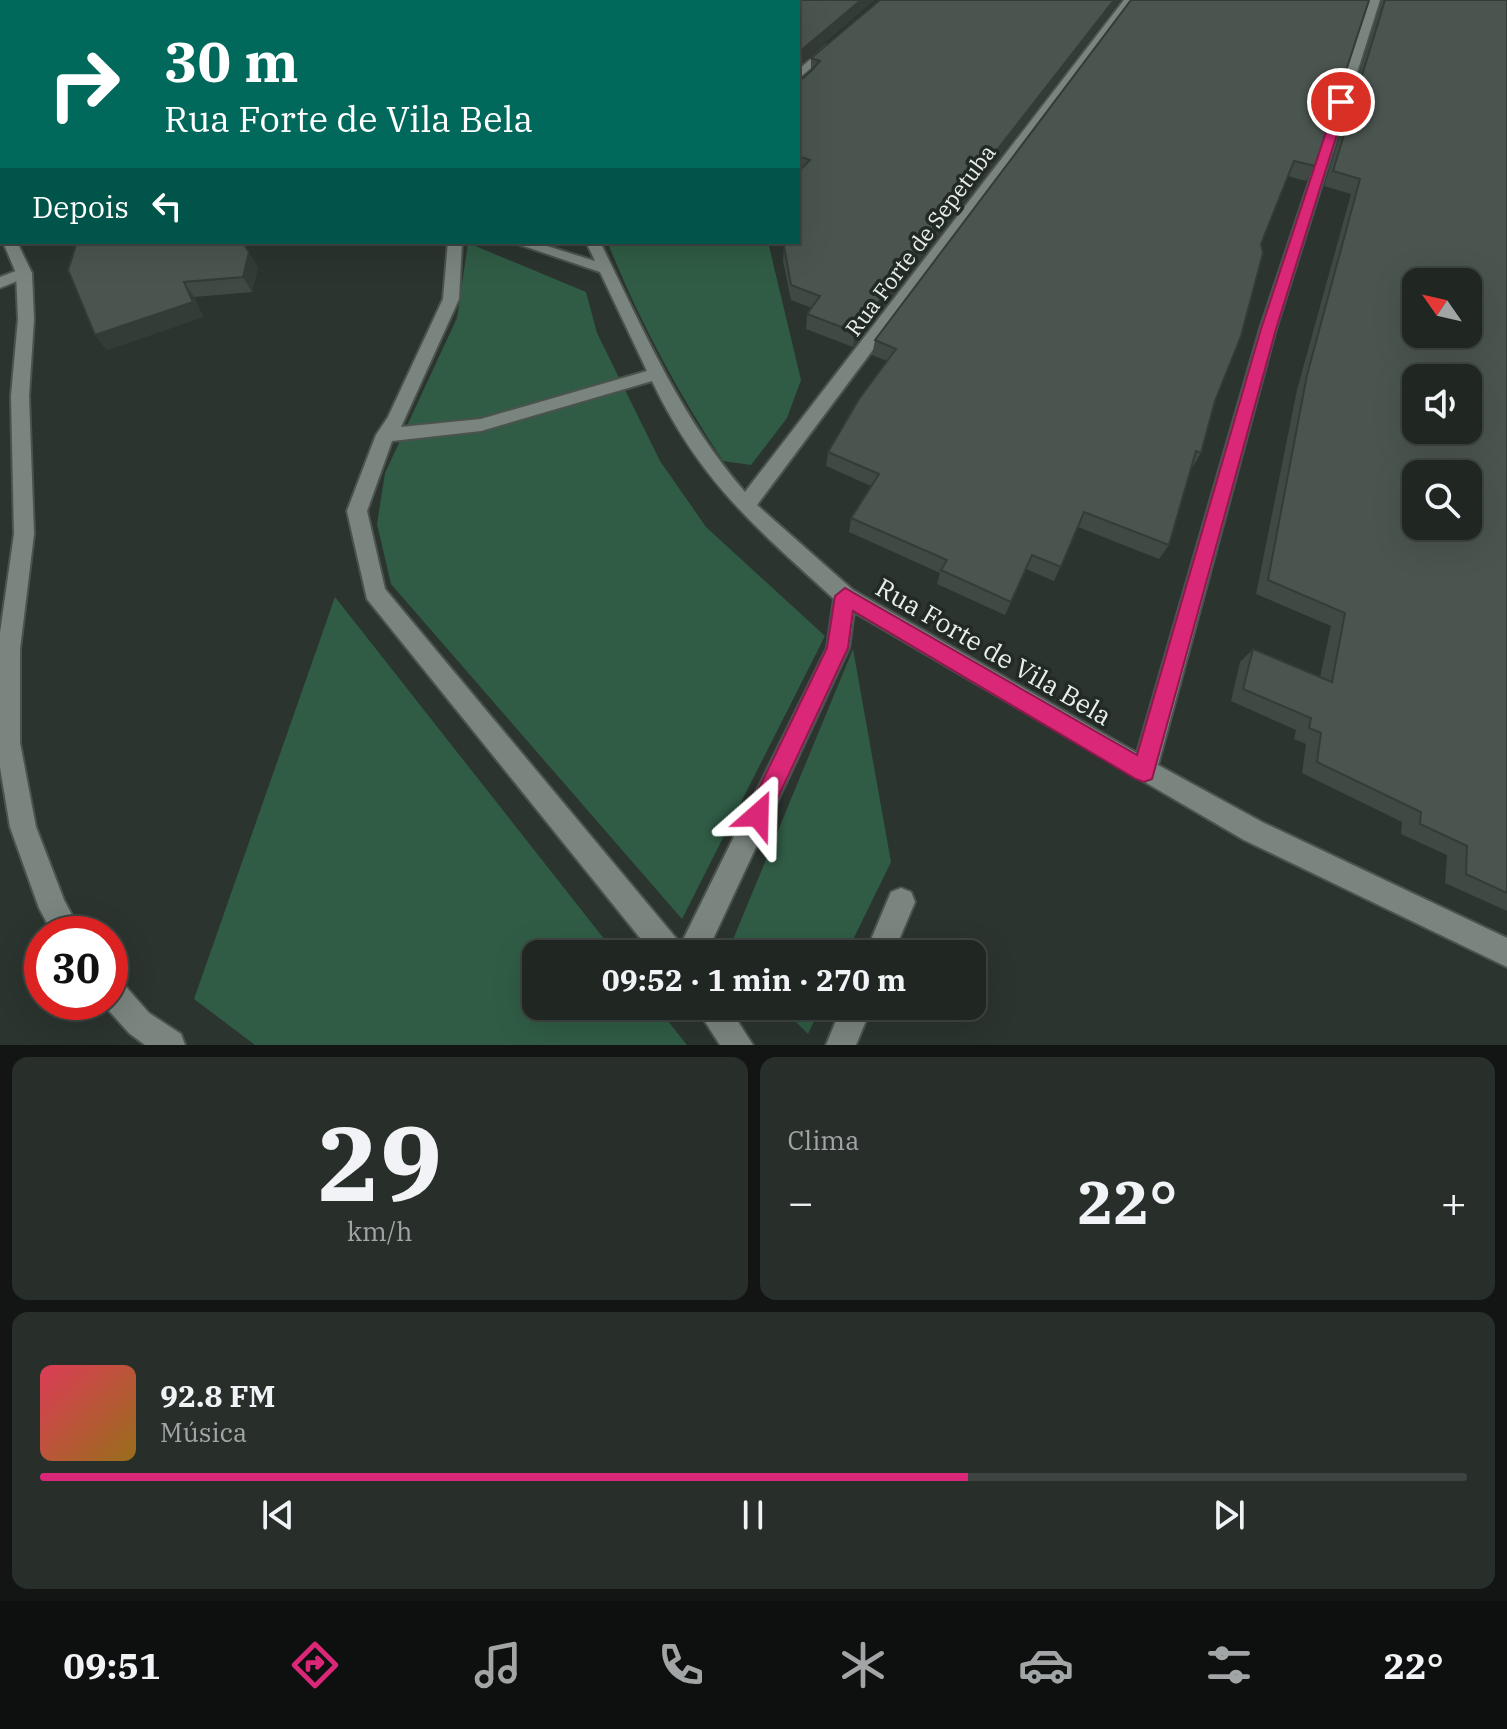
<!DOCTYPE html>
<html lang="pt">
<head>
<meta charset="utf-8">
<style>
	:root { --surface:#202723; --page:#282f2b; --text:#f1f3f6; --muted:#a2a5a6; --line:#3d4441; --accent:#db2777 }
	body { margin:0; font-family:"IBM Plex Serif",serif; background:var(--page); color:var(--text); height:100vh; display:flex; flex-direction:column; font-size:30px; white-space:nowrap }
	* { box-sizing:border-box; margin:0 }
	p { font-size:26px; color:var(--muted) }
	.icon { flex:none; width:44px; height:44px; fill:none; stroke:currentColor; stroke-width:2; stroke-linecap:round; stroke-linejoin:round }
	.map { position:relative; height:1045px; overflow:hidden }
	.sheet { display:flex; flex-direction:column; gap:12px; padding:12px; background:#121513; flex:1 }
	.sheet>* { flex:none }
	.top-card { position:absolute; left:0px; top:0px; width:800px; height:244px; box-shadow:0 8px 32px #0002,0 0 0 2px var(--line); background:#00695c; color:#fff; overflow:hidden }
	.needle { width:52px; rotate:304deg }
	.fabs { position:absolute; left:1402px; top:268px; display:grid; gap:16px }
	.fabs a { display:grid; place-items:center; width:80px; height:80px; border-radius:16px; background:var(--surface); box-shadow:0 8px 32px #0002,0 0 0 2px var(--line); font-size:40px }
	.speed { position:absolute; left:24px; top:916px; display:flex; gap:16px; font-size:40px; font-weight:700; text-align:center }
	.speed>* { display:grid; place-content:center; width:104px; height:104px; border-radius:50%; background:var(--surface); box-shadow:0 8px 32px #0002,0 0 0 2px var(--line); line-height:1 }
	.speed .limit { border:12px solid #d22; background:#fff; color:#111 }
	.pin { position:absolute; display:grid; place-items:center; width:68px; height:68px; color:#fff; margin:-34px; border:4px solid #fff; border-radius:50%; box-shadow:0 2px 8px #0007 }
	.me { position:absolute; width:88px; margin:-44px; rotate:25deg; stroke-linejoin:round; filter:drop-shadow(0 0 6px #0008) }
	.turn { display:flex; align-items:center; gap:28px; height:168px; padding:0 32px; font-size:36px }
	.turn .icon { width:104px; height:104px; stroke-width:2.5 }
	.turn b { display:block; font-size:56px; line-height:68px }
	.then { display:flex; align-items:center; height:76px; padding:0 32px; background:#0003; gap:16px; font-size:30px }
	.big { font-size:60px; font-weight:800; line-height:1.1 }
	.sheet .card { flex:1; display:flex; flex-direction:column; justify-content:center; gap:12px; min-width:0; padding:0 28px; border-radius:16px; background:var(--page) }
	.sheet .dial { align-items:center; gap:0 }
	.dial b { font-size:104px; line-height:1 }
	.song { display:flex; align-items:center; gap:24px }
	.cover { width:96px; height:96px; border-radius:12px; background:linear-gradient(135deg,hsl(350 70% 55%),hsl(40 70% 35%)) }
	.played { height:8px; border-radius:4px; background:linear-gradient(90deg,var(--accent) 65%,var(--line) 65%) }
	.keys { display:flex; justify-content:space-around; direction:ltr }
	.heat { display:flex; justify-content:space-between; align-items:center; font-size:44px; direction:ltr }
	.sheet .tiles { flex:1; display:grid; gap:12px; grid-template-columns:1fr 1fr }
	.card:last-child { grid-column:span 2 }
	.trip { position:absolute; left:522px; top:940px; width:464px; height:80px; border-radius:16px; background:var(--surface); box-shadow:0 8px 32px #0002,0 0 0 2px var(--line); font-weight:800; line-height:80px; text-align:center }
	.menu { display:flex; height:128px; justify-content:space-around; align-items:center; background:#0d100e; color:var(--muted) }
	.menu .icon { width:56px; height:56px }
	.menu .selected { color:var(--accent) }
	.menu b { font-size:36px; color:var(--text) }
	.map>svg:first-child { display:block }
	.green { fill:#305c45 }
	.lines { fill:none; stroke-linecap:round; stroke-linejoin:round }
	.minor-casing { stroke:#4b534e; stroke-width:4 }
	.secondary-casing { stroke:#4b534e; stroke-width:4 }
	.minor { fill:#7b857f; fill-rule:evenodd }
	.secondary { fill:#7b857f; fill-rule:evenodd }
	.wall { fill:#404944 }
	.shaded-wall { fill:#343c37 }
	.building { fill:#4b554f; stroke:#343c37; stroke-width:2; fill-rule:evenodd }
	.route { fill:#db2777; stroke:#8e194d; stroke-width:2 }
	.labels { text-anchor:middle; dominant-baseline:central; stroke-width:7; stroke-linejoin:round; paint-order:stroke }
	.far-street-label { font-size:22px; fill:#e9efeb; stroke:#212a25 }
	.street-label { font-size:26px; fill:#e9efeb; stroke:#212a25 }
</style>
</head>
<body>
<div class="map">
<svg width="1507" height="1045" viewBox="0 0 1507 1045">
	<rect width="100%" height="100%" fill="#2b342f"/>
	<!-- green -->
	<path class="green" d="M 615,242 L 768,242 L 801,380 L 787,418 L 751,465 L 723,461 C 678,393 640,322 609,246 Z
		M 468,243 L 586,292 L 597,333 L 660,461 L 706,527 L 825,636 L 682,919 L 391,584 L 377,524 L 385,473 L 457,318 Z
		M 335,597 L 616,954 L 536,954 L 536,1006 L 656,1006 L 687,1045 L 255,1045 L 194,999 Z
		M 853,649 L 891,862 L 846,954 L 727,954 Z
		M 780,1006 L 821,1006 L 808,1034 Z"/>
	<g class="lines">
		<defs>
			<path id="minor" d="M 457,0 L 470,0 L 456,2 Z
				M 671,0 L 683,0 L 670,2 Z
				M 1124,0 L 1134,0 L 757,505 L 853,590 L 1137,753 L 1260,329 L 1370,0 L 1380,0 L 1276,329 L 1158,765 L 1262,822 L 1507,938 L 1507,967 L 1244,840 L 854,612 L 849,648 L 706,954 L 653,954 L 367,599 L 347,511 L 376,435 L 388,417 L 443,299 L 448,242 L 462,242 L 459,299 L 401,427 L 481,419 L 647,371 L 600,272 L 512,242 L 534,242 L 595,261 L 586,242 L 600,242 C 644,331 680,417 745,492 ZM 652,381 C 699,480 755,527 834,599 L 827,648 L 681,944 L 385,589 L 367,511 L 392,441 L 481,431 Z
				M 827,45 L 836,47 L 798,79 L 798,70 Z
				M 24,268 L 32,273 L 29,276 L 0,288 L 0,277 Z
				M 901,888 L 911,892 L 915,902 L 893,954 L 865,954 L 891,892 Z
				M 695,1006 L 728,1006 L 753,1045 L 720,1045 Z
				M 842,1006 L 872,1006 L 856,1045 L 826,1045 Z"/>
			<path id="secondary" d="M 0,204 L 2,204 L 2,217 L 0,217 Z
				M 3,242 L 17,242 L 32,273 L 34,319 L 29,396 L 34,534 L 20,649 L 20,743 L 36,827 L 64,900 L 82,934 L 53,934 L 39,908 L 10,827 L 0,767 L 0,633 L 14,534 L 11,396 L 18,319 L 16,273 Z
				M 110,976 L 120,980 L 149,1013 L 181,1034 L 185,1045 L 145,1045 L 129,1033 L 101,1002 L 110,1002 Z"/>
		</defs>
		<!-- minor casing -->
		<use href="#minor" class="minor-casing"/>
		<!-- secondary casing -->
		<use href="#secondary" class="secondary-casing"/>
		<!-- minor -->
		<use href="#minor" class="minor"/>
		<!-- secondary -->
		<use href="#secondary" class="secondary"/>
	</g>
	<!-- wall -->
	<path class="wall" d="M 733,0 L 874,0 L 798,66 L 798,2 L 741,2 Z
		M 1120,0 L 853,347 L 806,329 L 807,314 L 812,308 L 791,300 L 783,261 L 784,246 L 798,242 L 798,82 L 811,71 L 811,58 Z
		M 1131,0 L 1315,166 L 1306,181 L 1288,176 L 1261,244 L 1215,401 L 1201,453 L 1192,468 L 1191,467 L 1169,545 L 1159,559 L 1078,527 L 1054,581 L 1026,569 L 1005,615 L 937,584 L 940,573 L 849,532 L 851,518 L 871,486 L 826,466 L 828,452 L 887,361 L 872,355 L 875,340 Z
		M 1382,0 L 1507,0 L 1507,911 L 1445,883 L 1447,855 L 1401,834 L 1402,822 L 1302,773 L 1306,744 L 1294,739 L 1296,730 L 1231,701 L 1240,662 L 1253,649 L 1320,677 L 1331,626 L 1256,594 L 1297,390 L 1351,194 L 1324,186 Z
		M 77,242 L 258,267 L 252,292 L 194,297 L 203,317 L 107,350 L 95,335 Z"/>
	<!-- shaded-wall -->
	<path class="shaded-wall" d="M 402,0 L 423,0 L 423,2 L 397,2 Z
		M 861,0 L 874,0 L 798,66 L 798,53 Z
		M 1114,0 L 1120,0 L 853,347 L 855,332 Z
		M 249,252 L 258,267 L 252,292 L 243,277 Z
		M 184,282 L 194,297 L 203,317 L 107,350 L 95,335 Z"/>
	<!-- building -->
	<path class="building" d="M 198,0 L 402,0 L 397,2 L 192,2 Z
		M 760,0 L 861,0 L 798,53 L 798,2 L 757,2 Z
		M 880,0 L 1114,0 L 855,332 L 807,314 L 820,296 L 791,285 L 784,246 L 788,242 L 798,242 L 798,172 L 810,160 L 798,156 L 798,82 L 811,71 L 820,61 L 811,58 Z
		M 1131,0 L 1369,0 L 1315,166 L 1294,161 L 1261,244 L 1263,253 L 1241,336 L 1215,401 L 1201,453 L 1196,451 L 1169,545 L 1084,512 L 1061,567 L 1032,555 L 1011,602 L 941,570 L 947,560 L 851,518 L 879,474 L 828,452 L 859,399 L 896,349 L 875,340 Z
		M 1385,0 L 1507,0 L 1507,893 L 1466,874 L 1467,846 L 1420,824 L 1421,812 L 1317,762 L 1321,733 L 1309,728 L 1311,718 L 1243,689 L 1253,649 L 1332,682 L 1345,613 L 1268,580 L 1307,375 L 1360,179 L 1333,171 ZM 1416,282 L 1468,282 L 1468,334 L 1416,334 ZM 1416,378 L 1468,378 L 1468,430 L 1416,430 ZM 1416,474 L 1468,474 L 1468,526 L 1416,526 Z
		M 2,60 L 2,124 L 0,122 L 0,61 Z
		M 77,242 L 242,242 L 249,252 L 243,277 L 184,282 L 193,302 L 95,335 L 68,270 Z"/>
	<!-- route -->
	<path class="route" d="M 1341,99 L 1347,102 L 1276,329 L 1152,779 L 1144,782 L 1136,779 L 853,611 L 848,648 L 766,823 L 758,827 L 750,823 L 746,815 L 827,648 L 835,596 L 845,588 L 1137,755 L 1261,329 L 1336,102 Z"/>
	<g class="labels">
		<!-- far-street labels -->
		<g class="far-street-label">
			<text transform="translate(920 240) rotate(-53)">Rua Forte de Sepetuba</text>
		</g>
		<!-- street labels -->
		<g class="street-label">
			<text transform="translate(994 651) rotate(30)">Rua Forte de Vila Bela</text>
		</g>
	</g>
</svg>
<div class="fabs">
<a><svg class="needle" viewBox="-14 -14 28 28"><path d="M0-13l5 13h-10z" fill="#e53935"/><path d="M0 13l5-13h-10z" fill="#a2a5a6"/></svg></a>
<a><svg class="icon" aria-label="sound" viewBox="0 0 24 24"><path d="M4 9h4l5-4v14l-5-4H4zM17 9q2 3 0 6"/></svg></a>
<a><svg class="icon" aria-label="search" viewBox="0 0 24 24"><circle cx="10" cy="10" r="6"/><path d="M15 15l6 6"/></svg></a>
</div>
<div class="speed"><div class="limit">30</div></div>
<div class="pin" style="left:1341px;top:102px;background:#d93025"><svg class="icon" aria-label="arrive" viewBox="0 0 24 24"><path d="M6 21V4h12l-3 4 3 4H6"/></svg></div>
<svg class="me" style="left:758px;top:815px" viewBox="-20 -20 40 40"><path d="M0-17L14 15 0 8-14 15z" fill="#db2777" stroke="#fff" stroke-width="4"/></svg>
<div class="trip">09:52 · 1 min · 270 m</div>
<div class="top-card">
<div class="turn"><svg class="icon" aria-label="right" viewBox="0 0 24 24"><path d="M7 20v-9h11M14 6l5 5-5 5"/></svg><div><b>30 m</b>Rua Forte de Vila Bela</div></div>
<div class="then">Depois<svg class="icon" aria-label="left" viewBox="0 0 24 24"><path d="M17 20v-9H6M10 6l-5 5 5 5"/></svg></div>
</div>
</div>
<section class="sheet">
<div class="tiles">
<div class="card dial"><b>29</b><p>km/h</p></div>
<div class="card"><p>Clima</p>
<div class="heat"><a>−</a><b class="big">22°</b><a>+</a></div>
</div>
<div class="card">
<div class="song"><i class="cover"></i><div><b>92.8 FM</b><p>Música</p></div></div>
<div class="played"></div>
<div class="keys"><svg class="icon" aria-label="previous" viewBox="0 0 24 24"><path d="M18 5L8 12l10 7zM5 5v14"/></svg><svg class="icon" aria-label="pause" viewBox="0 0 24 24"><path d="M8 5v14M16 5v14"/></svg><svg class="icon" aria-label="next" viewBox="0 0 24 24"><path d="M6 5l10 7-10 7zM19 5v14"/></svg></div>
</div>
</div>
</section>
<nav class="menu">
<b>09:51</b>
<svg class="icon selected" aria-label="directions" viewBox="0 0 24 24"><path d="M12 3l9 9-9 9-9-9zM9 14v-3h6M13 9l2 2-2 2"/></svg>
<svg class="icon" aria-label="music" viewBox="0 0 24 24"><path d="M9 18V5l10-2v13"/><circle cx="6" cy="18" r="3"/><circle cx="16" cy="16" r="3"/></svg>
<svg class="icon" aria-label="phone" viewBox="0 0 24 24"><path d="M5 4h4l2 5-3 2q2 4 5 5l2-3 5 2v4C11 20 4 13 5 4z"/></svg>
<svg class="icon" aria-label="climate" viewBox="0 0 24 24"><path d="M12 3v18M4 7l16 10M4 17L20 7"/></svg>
<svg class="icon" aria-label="car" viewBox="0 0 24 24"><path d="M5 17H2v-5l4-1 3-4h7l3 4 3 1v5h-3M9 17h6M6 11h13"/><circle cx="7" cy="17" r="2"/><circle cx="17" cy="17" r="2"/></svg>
<svg class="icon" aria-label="filters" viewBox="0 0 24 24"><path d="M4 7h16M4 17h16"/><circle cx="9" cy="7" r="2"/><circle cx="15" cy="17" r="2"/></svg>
<b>22°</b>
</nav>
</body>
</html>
